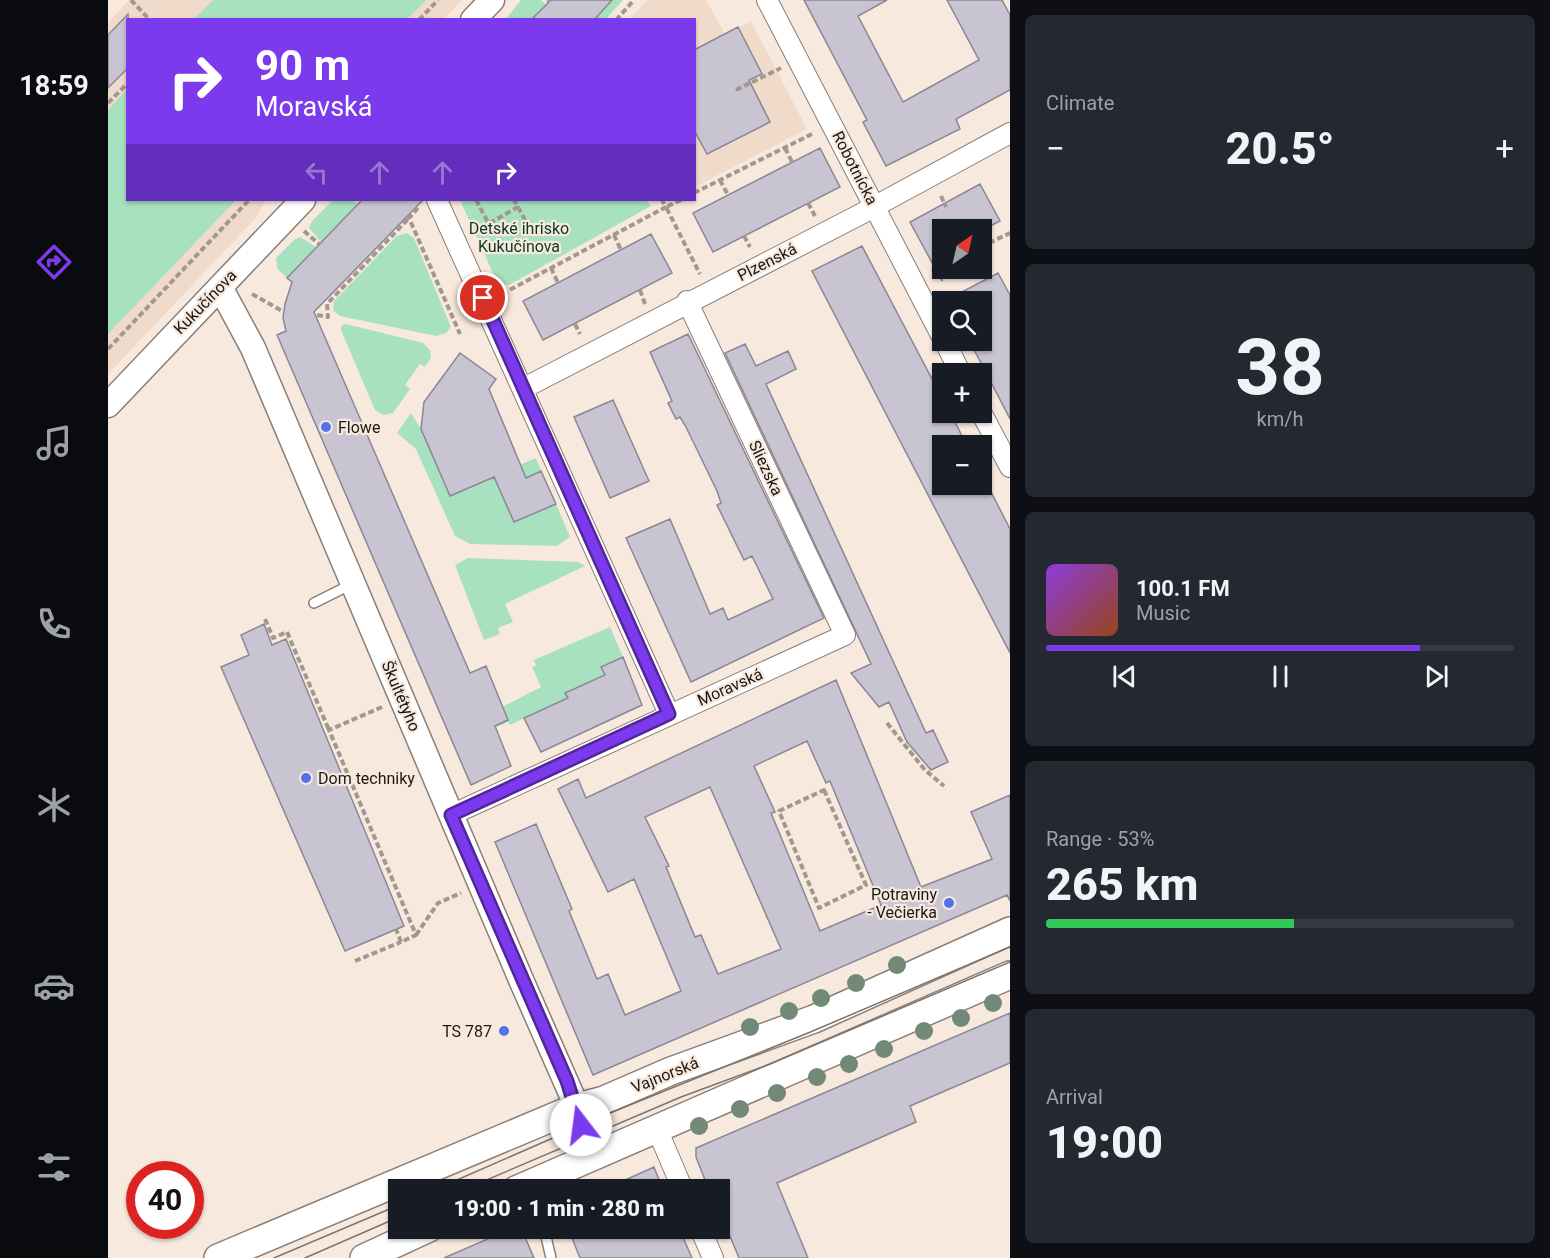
<!DOCTYPE html>
<html lang="en">
<head>
<meta charset="utf-8">
<style>
	:root { --surface:#171b24; --page:#242831; --text:#f1f3f6; --muted:#9ea1a6; --line:#363941; --accent:#7c3aed }
	body { margin:0; font-family:Roboto,sans-serif; background:var(--page); color:var(--text); height:100vh; display:flex; flex-direction:column; font-size:22px; white-space:nowrap }
	* { box-sizing:border-box; margin:0 }
	p { font-size:20px; color:var(--muted) }
	.icon { flex:none; width:33px; height:33px; fill:none; stroke:currentColor; stroke-width:2; stroke-linecap:round; stroke-linejoin:round }
	.map { position:relative; flex:1; overflow:hidden }
	.side { display:flex; flex-direction:column; gap:15px; padding:15px; background:#0d0f14; width:540px }
	.side>* { flex:none }
	.guide { position:absolute; left:18px; top:18px; width:570px; height:183px; border-radius:0px; box-shadow:0 2px 4px #0004; background:#7c3aed; color:#fff; overflow:hidden }
	.needle { width:39px; rotate:34deg }
	.tools { position:absolute; left:824px; top:219px; display:grid; gap:12px }
	.tools a { display:grid; place-items:center; width:60px; height:60px; border-radius:0px; background:var(--surface); box-shadow:0 2px 4px #0004; font-size:30px }
	.speed { position:absolute; left:18px; top:1161px; display:flex; gap:12px; font-size:30px; font-weight:700; text-align:center }
	.speed>* { display:grid; place-content:center; width:78px; height:78px; border-radius:50%; background:var(--surface); box-shadow:0 2px 4px #0004; line-height:1 }
	.speed .limit { border:9px solid #d22; background:#fff; color:#111 }
	.pin { position:absolute; display:grid; place-items:center; width:51px; height:51px; color:#fff; margin:-26px; border:3px solid #fff; border-radius:50%; box-shadow:0 2px 6px #0007 }
	.me { position:absolute; width:66px; margin:-33px; rotate:345deg; stroke-linejoin:round; filter:drop-shadow(0 0 4px #0008) }
	.turn { display:flex; align-items:center; gap:21px; height:126px; padding:0 30px; font-size:27px }
	.turn .icon { width:78px; height:78px; stroke-width:2.5 }
	.turn b { display:block; font-size:42px; line-height:51px }
	.lanes { display:flex; align-items:center; height:57px; padding:0 30px; background:#0003; justify-content:center; gap:30px; direction:ltr }
	.lanes .off { opacity:.35 }
	.big { font-size:45px; font-weight:800; line-height:1.1 }
	.side .tile { flex:1; display:flex; flex-direction:column; justify-content:center; gap:9px; min-width:0; padding:0 21px; border-radius:9px; background:var(--page) }
	.side .dial { align-items:center; gap:0 }
	.dial b { font-size:78px; line-height:1 }
	.song { display:flex; align-items:center; gap:18px }
	.cover { width:72px; height:72px; border-radius:9px; background:linear-gradient(135deg,hsl(270 70% 55%),hsl(20 70% 35%)) }
	.played { height:6px; border-radius:3px; background:linear-gradient(90deg,var(--accent) 80%,var(--line) 80%) }
	.keys { display:flex; justify-content:space-around; direction:ltr }
	.heat { display:flex; justify-content:space-between; align-items:center; font-size:33px; direction:ltr }
	.charge { height:9px; border-radius:4px; background:linear-gradient(90deg,#34c759 53%,var(--line) 0) }
	.trip { position:absolute; left:280px; top:1179px; width:342px; height:60px; border-radius:0px; background:var(--surface); box-shadow:0 2px 4px #0004; font-weight:800; line-height:60px; text-align:center }
	main { display:flex; flex:1; min-height:0 }
	.menu { display:flex; flex-direction:column; width:108px; justify-content:space-around; align-items:center; background:#090b0e; color:var(--muted) }
	.menu .icon { width:42px; height:42px }
	.menu .current { color:var(--accent) }
	.menu b { font-size:27px; color:var(--text) }
	.map>svg:first-child { display:block }
	.built { fill:#f0dbcb }
	.green { fill:#a8e1c0 }
	.building { fill:#c9c4d2; stroke:#8b8694; stroke-width:1.5; fill-rule:evenodd }
	.lines { fill:none; stroke-linecap:round; stroke-linejoin:round }
	.service-casing { stroke:#8b7e74; stroke-width:12 }
	.minor-casing { stroke:#8b7e74; stroke-width:22 }
	.tertiary-casing { stroke:#8b7e74; stroke-width:27 }
	.secondary-casing { stroke:#8b7e74; stroke-width:30 }
	.path { stroke:#a39890; stroke-width:4; stroke-dasharray:6 3; stroke-linecap:butt }
	.service { stroke:#fff; stroke-width:9 }
	.minor { stroke:#fff; stroke-width:20 }
	.tertiary { stroke:#fff; stroke-width:24 }
	.secondary { stroke:#fff; stroke-width:27 }
	.tram { stroke:#7c736c; stroke-width:1.5 }
	.tree { fill:#728978 }
	.route-casing { stroke:#51269a; stroke-width:15 }
	.route { stroke:#7c3aed; stroke-width:10 }
	.poi-dot { fill:#5372e7; stroke:#f7e9de; stroke-width:2 }
	.labels { text-anchor:middle; dominant-baseline:central; stroke-width:4.5; stroke-linejoin:round; paint-order:stroke }
	.street-label { font-size:16px; fill:#1c1713; stroke:#f7e9de }
	.park-label { font-size:16px; fill:#063a24; stroke:#f7e9de }
	.poi-label { font-size:16px; fill:#1c1713; stroke:#f7e9de; text-anchor:start }
</style>
</head>
<body>
<main>
<nav class="menu">
<b>18:59</b>
<svg class="icon current" aria-label="directions" viewBox="0 0 24 24"><path d="M12 3l9 9-9 9-9-9zM9 14v-3h6M13 9l2 2-2 2"/></svg>
<svg class="icon" aria-label="music" viewBox="0 0 24 24"><path d="M9 18V5l10-2v13"/><circle cx="6" cy="18" r="3"/><circle cx="16" cy="16" r="3"/></svg>
<svg class="icon" aria-label="phone" viewBox="0 0 24 24"><path d="M5 4h4l2 5-3 2q2 4 5 5l2-3 5 2v4C11 20 4 13 5 4z"/></svg>
<svg class="icon" aria-label="climate" viewBox="0 0 24 24"><path d="M12 3v18M4 7l16 10M4 17L20 7"/></svg>
<svg class="icon" aria-label="car" viewBox="0 0 24 24"><path d="M5 17H2v-5l4-1 3-4h7l3 4 3 1v5h-3M9 17h6M6 11h13"/><circle cx="7" cy="17" r="2"/><circle cx="17" cy="17" r="2"/></svg>
<svg class="icon" aria-label="filters" viewBox="0 0 24 24"><path d="M4 7h16M4 17h16"/><circle cx="9" cy="7" r="2"/><circle cx="15" cy="17" r="2"/></svg>
</nav>
<div class="map">
<svg width="902" height="1258" viewBox="0 0 902 1258">
	<rect width="100%" height="100%" fill="#f7e9de"/>
	<!-- built -->
	<path class="built" d="M 21,0 L 354,0 L 336,19 L 20,20 L 20,200 L 158,200 L 147,219 L 0,374 L 0,22 Z
		M 539,0 L 598,0 L 617,34 L 643,21 L 699,129 L 587,187 L 586,20 L 521,20 Z"/>
	<!-- green -->
	<path class="green" d="M 105,0 L 318,0 L 299,19 L 86,19 Z
		M 413,0 L 433,0 L 438,4 L 424,19 L 397,20 Z
		M 504,0 L 515,0 L 498,19 L 486,20 Z
		M 19,89 L 20,200 L 128,200 L 0,334 L 0,110 Z
		M 225,200 L 245,200 L 250,204 L 213,242 L 201,228 L 204,221 Z
		M 352,200 L 539,200 L 543,206 L 401,285 L 390,284 Z
		M 299,233 L 306,238 L 343,327 L 338,333 L 328,336 L 232,316 L 225,310 L 226,301 L 289,236 Z
		M 192,237 L 208,247 L 179,278 L 169,268 L 168,258 L 186,240 Z
		M 238,324 L 315,343 L 322,350 L 323,358 L 317,367 L 312,364 L 297,385 L 302,389 L 285,413 L 276,415 L 267,410 L 233,330 L 234,325 Z
		M 303,413 L 313,429 L 342,495 L 428,458 L 433,471 L 392,490 L 406,522 L 448,504 L 462,537 L 449,546 L 362,544 L 347,536 L 308,449 L 289,433 Z
		M 360,558 L 471,562 L 477,566 L 397,604 L 405,622 L 390,628 L 392,634 L 376,640 L 347,565 Z
		M 502,627 L 515,657 L 493,667 L 499,679 L 475,691 L 472,686 L 457,693 L 460,698 L 449,707 L 447,704 L 402,725 L 400,722 L 386,728 L 361,725 L 340,733 L 339,730 L 394,707 L 433,687 L 424,667 L 428,666 L 426,660 Z"/>
	<!-- building -->
	<path class="building" d="M 443,0 L 504,0 L 486,20 L 423,20 Z
		M 696,0 L 779,0 L 750,16 L 795,102 L 871,60 L 839,0 L 894,0 L 902,15 L 902,90 L 848,119 L 852,129 L 778,166 L 755,122 L 759,120 Z
		M 20,14 L 20,68 L 0,88 L 0,35 Z
		M 630,27 L 654,74 L 641,80 L 662,122 L 599,154 L 586,130 L 586,50 Z
		M 712,148 L 732,187 L 605,252 L 585,213 Z
		M 872,184 L 892,221 L 875,230 L 834,230 L 834,281 L 802,222 Z
		M 254,200 L 315,200 L 206,312 L 362,673 L 378,666 L 400,720 L 387,726 L 403,766 L 363,785 L 169,335 L 178,331 L 175,318 L 177,304 L 184,282 L 179,278 Z
		M 543,234 L 564,273 L 435,340 L 415,301 Z
		M 754,246 L 834,398 L 834,412 L 842,412 L 859,446 L 834,446 L 834,484 L 879,484 L 902,529 L 902,653 L 704,271 Z
		M 890,273 L 902,295 L 902,419 L 861,340 L 873,340 L 873,302 L 835,302 Z
		M 580,334 L 716,618 L 583,682 L 518,538 L 562,519 L 602,614 L 615,608 L 620,620 L 665,599 L 644,556 L 636,560 L 609,505 L 613,503 L 609,491 L 578,427 L 572,417 L 568,419 L 560,403 L 564,401 L 542,352 Z
		M 637,344 L 648,366 L 680,351 L 688,369 L 658,384 L 818,733 L 825,730 L 840,762 L 823,770 L 799,742 L 781,702 L 771,707 L 743,673 L 763,664 L 617,353 Z
		M 352,353 L 388,379 L 381,389 L 418,478 L 433,471 L 448,504 L 406,522 L 386,477 L 342,496 L 313,429 L 316,402 Z
		M 505,400 L 541,481 L 502,498 L 466,417 Z
		M 156,624 L 164,645 L 178,639 L 296,926 L 237,951 L 113,667 L 141,655 L 133,635 Z
		M 515,657 L 534,705 L 433,752 L 416,718 L 460,698 L 457,693 L 497,675 L 493,667 Z
		M 728,680 L 813,887 L 884,859 L 863,812 L 902,795 L 902,901 L 899,895 L 485,1075 L 387,842 L 428,824 L 464,909 L 461,911 L 489,979 L 500,974 L 517,1015 L 573,991 L 526,879 L 500,892 L 450,789 L 470,779 L 478,798 ZM 699,741 L 718,783 L 722,781 L 773,905 L 712,931 L 663,813 L 667,812 L 646,766 ZM 602,787 L 673,949 L 610,974 L 593,935 L 587,937 L 558,867 L 561,866 L 537,817 Z
		M 902,1013 L 902,1063 L 802,1106 L 808,1122 L 669,1183 L 700,1258 L 631,1258 L 612,1212 L 612,1190 L 601,1190 L 588,1157 L 588,1148 Z
		M 546,1167 L 555,1190 L 495,1190 Z
		M 405,1228 L 413,1228 L 426,1258 L 336,1258 Z
		M 460,1228 L 571,1228 L 584,1258 L 472,1258 Z"/>
	<g class="lines">
		<defs>
			<path id="service" d="M 206,603 L 244,584
				M 436,1228 L 443,1258"/>
			<path id="minor" d="M 659,0 L 834,337
				M 329,200 L 561,714
				M 836,340 L 853,374
				M 416,388 L 751,215 L 902,133
				M 873,412 L 902,467
				M 343,815 L 737,635 L 579,301
				M 549,1129 L 575,1190
				M 592,1228 L 605,1258"/>
			<path id="tertiary" d="M 365,20 L 384,0
				M 112,287 L 145,348 L 414,982 L 469,1107 L 473,1139 L 469,1163
				M 0,405 L 195,200"/>
			<path id="secondary" d="M 408,1190 L 902,975
				M 110,1258 L 469,1107 L 496,1100 L 563,1071 L 706,1019 L 902,931
				M 256,1258 L 321,1228"/>
		</defs>
		<!-- service casing -->
		<use href="#service" class="service-casing"/>
		<!-- minor casing -->
		<use href="#minor" class="minor-casing"/>
		<!-- tertiary casing -->
		<use href="#tertiary" class="tertiary-casing"/>
		<!-- secondary casing -->
		<use href="#secondary" class="secondary-casing"/>
		<!-- path -->
		<path class="path" d="M 23,0 L 42,20
			M 440,0 L 441,2
			M 311,20 L 330,0
			M 508,20 L 526,0
			M 628,90 L 673,68
			M 0,103 L 20,83
			M 677,148 L 684,162
			M 612,180 L 620,195
			M 586,193 L 704,134
			M 833,196 L 838,207
			M 368,200 L 381,224
			M 573,200 L 558,207 L 592,274
			M 700,203 L 707,216
			M 410,207 L 425,235
			M 310,208 L 301,218 L 352,334
			M 196,231 L 211,244
			M 366,232 L 410,207 L 406,200
			M 506,235 L 513,250
			M 636,236 L 642,247
			M 873,247 L 902,233
			M 443,268 L 450,283
			M 824,272 L 834,267
			M 532,290 L 537,304
			M 144,294 L 176,312
			M 394,294 L 558,207 L 554,200
			M 209,315 L 220,317 L 219,304 L 301,218
			M 467,324 L 472,334
			M 0,349 L 141,200
			M 157,619 L 165,638 L 179,632 L 221,730
			M 274,707 L 221,730 L 308,935 L 293,942 L 288,929
			M 779,723 L 817,770 L 836,786
			M 716,790 L 758,885 L 711,908 L 671,811 Z
			M 308,935 L 330,903 L 353,893
			M 247,961 L 293,942"/>
		<!-- service -->
		<use href="#service" class="service"/>
		<!-- minor -->
		<use href="#minor" class="minor"/>
		<!-- tertiary -->
		<use href="#tertiary" class="tertiary"/>
		<!-- secondary -->
		<use href="#secondary" class="secondary"/>
		<!-- tram -->
		<path class="tram" d="M 326,1190 L 502,1113 L 700,1033 L 902,947
			M 355,1190 L 573,1097 L 662,1064 L 902,962
			M 166,1258 L 291,1205
			M 197,1258 L 291,1217"/>
	</g>
	<!-- trees -->
	<g class="tree">
		<circle cx="789" cy="965" r="9"/>
		<circle cx="748" cy="983" r="9"/>
		<circle cx="713" cy="998" r="9"/>
		<circle cx="885" cy="1003" r="9"/>
		<circle cx="681" cy="1011" r="9"/>
		<circle cx="853" cy="1018" r="9"/>
		<circle cx="642" cy="1027" r="9"/>
		<circle cx="816" cy="1031" r="9"/>
		<circle cx="776" cy="1049" r="9"/>
		<circle cx="741" cy="1064" r="9"/>
		<circle cx="709" cy="1077" r="9"/>
		<circle cx="669" cy="1093" r="9"/>
		<circle cx="632" cy="1109" r="9"/>
		<circle cx="591" cy="1126" r="9"/>
	</g>
	<g class="lines">
		<defs>
			<path id="route" d="M 375,298 L 561,714 L 343,815 L 459,1081 L 473,1125"/>
		</defs>
		<!-- route casing -->
		<use href="#route" class="route-casing"/>
		<!-- route -->
		<use href="#route" class="route"/>
	</g>
	<!-- markers -->
	<g class="poi-dot">
		<circle cx="218" cy="427" r="6"/>
		<circle cx="198" cy="778" r="6"/>
		<circle cx="841" cy="903" r="6"/>
		<circle cx="396" cy="1031" r="6"/>
	</g>
	<g class="labels">
		<!-- street labels -->
		<g class="street-label">
			<text transform="translate(747 168) rotate(63)">Robotnícka</text>
			<text transform="translate(659 262) rotate(-27)">Plzenská</text>
			<text transform="translate(97 302) rotate(-46)">Kukučínova</text>
			<text transform="translate(658 468) rotate(65)">Sliezska</text>
			<text transform="translate(622 687) rotate(-24)">Moravská</text>
			<text transform="translate(293 696) rotate(67)">Škultétyho</text>
			<text transform="translate(557 1075) rotate(-22)">Vajnorská</text>
		</g>
		<!-- park labels -->
		<g class="park-label">
			<text x="411" y="228">Detské ihrisko<tspan x="411" dy="18">Kukučínova</tspan></text>
		</g>
		<!-- poi labels -->
		<g class="poi-label">
			<text x="230" y="427">Flowe</text>
			<text x="210" y="778">Dom techniky</text>
			<text x="829" y="894" text-anchor="end">Potraviny<tspan x="829" dy="18">- Večierka</tspan></text>
			<text x="384" y="1031" text-anchor="end">TS 787</text>
		</g>
	</g>
</svg>
<div class="tools">
<a><svg class="needle" viewBox="-14 -14 28 28"><path d="M0-13l5 13h-10z" fill="#e53935"/><path d="M0 13l5-13h-10z" fill="#9ea1a6"/></svg></a>
<a><svg class="icon" aria-label="search" viewBox="0 0 24 24"><circle cx="10" cy="10" r="6"/><path d="M15 15l6 6"/></svg></a>
<a>+</a>
<a>−</a>
</div>
<div class="speed"><div class="limit">40</div></div>
<div class="pin" style="left:375px;top:298px;background:#d93025"><svg class="icon" aria-label="arrive" viewBox="0 0 24 24"><path d="M6 21V4h12l-3 4 3 4H6"/></svg></div>
<svg class="me" style="left:473px;top:1125px" viewBox="-20 -20 40 40"><circle r="19" fill="#fff"/><path d="M0-13L10 11 0 6-10 11z" fill="#7c3aed"/></svg>
<div class="trip">19:00 · 1 min · 280 m</div>
<div class="guide">
<div class="turn"><svg class="icon" aria-label="right" viewBox="0 0 24 24"><path d="M7 20v-9h11M14 6l5 5-5 5"/></svg><div><b>90 m</b>Moravská</div></div>
<div class="lanes"><svg class="icon off" aria-label="left" viewBox="0 0 24 24"><path d="M17 20v-9H6M10 6l-5 5 5 5"/></svg><svg class="icon off" aria-label="ahead" viewBox="0 0 24 24"><path d="M12 20V5M6 11l6-6 6 6"/></svg><svg class="icon off" aria-label="ahead" viewBox="0 0 24 24"><path d="M12 20V5M6 11l6-6 6 6"/></svg><svg class="icon" aria-label="right" viewBox="0 0 24 24"><path d="M7 20v-9h11M14 6l5 5-5 5"/></svg></div>
</div>
</div>
<section class="side">
<div class="tile"><p>Climate</p>
<div class="heat"><a>−</a><b class="big">20.5°</b><a>+</a></div>
</div>
<div class="tile dial"><b>38</b><p>km/h</p></div>
<div class="tile">
<div class="song"><i class="cover"></i><div><b>100.1 FM</b><p>Music</p></div></div>
<div class="played"></div>
<div class="keys"><svg class="icon" aria-label="previous" viewBox="0 0 24 24"><path d="M18 5L8 12l10 7zM5 5v14"/></svg><svg class="icon" aria-label="pause" viewBox="0 0 24 24"><path d="M8 5v14M16 5v14"/></svg><svg class="icon" aria-label="next" viewBox="0 0 24 24"><path d="M6 5l10 7-10 7zM19 5v14"/></svg></div>
</div>
<div class="tile"><p>Range · 53%</p><b class="big">265 km</b><div class="charge"></div></div>
<div class="tile"><p>Arrival</p><b class="big">19:00</b></div>
</section>
</main>
</body>
</html>
